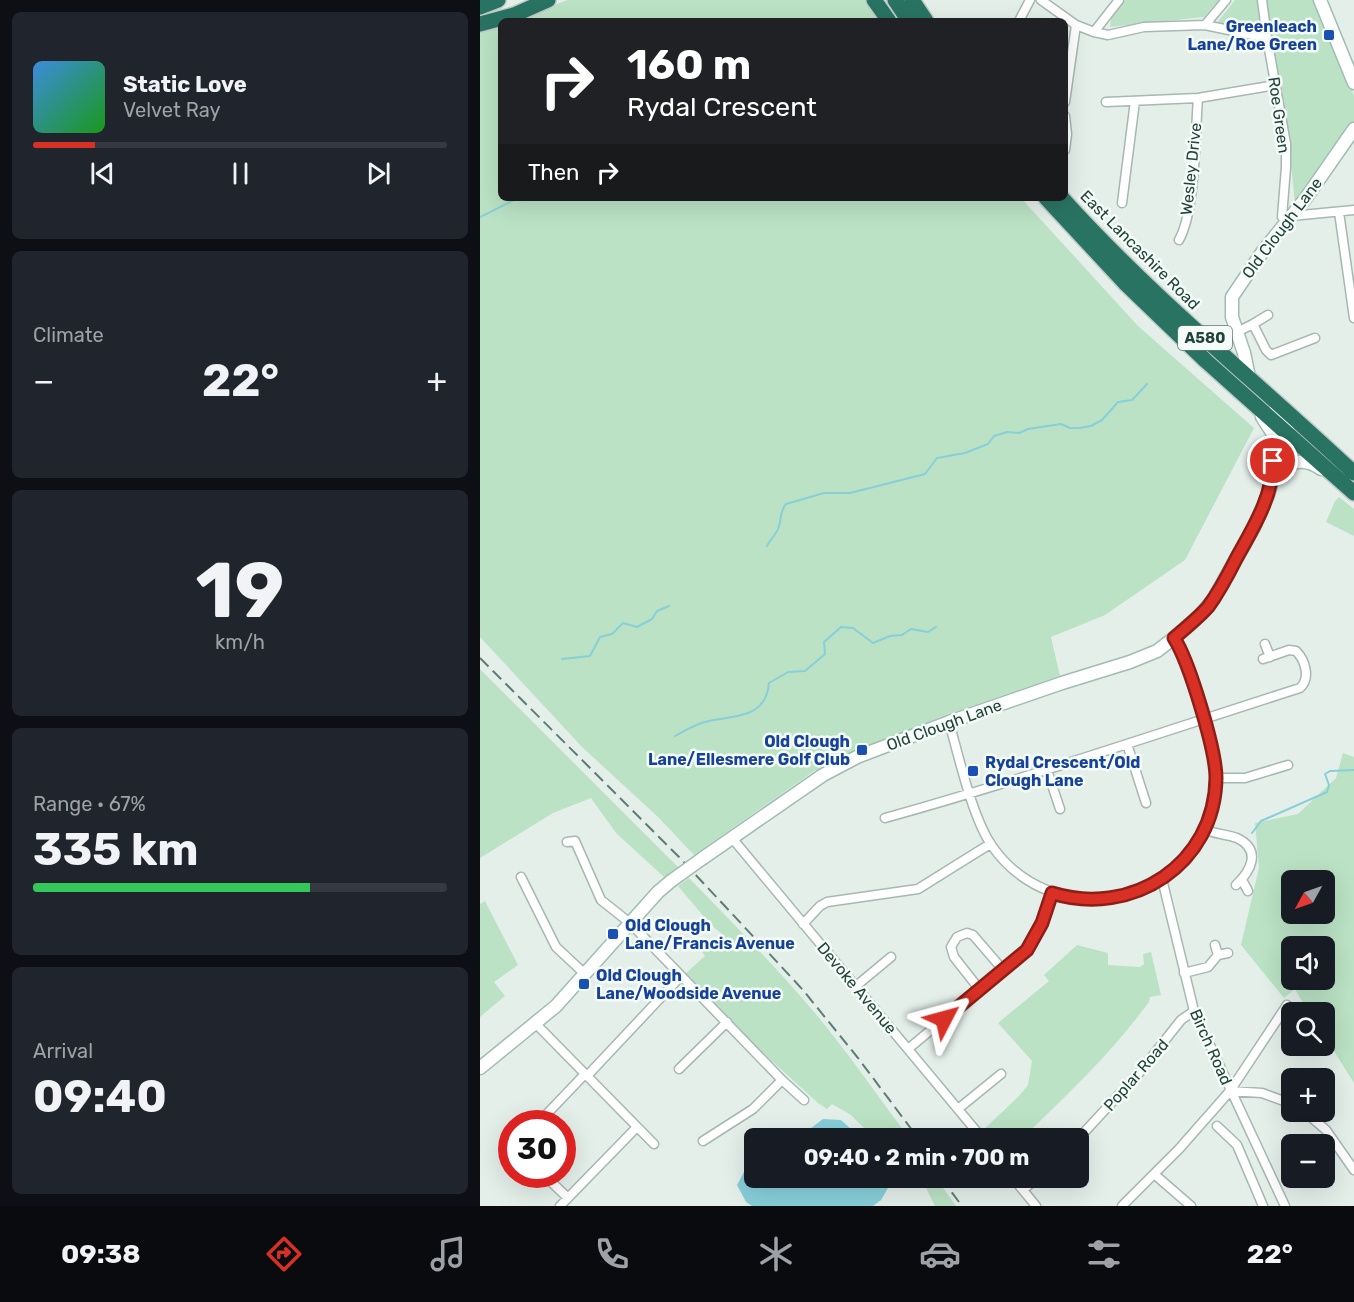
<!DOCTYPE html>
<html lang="en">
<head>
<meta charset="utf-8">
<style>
	:root { --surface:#171b24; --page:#20242c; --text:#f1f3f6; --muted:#9ea1a6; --line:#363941; --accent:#d93025 }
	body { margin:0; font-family:Rubik,sans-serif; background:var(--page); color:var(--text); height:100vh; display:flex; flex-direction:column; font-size:22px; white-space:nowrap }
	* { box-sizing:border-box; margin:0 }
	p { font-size:20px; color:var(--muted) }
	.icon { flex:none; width:33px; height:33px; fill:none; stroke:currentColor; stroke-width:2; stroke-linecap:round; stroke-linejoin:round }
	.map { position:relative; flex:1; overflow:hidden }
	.side { display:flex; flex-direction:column; gap:12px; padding:12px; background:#0d0f14; width:480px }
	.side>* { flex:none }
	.banner { position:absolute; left:18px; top:18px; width:570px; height:183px; border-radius:9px; box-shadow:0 6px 24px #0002; background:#202124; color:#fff; overflow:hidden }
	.needle { width:39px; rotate:230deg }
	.buttons { position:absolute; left:801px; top:870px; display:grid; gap:12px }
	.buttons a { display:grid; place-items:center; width:54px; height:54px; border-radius:9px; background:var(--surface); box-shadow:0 6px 24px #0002; font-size:30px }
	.speed { position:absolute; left:18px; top:1110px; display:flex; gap:12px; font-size:30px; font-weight:700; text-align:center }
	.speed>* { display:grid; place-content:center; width:78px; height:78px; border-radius:50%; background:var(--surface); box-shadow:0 6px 24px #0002; line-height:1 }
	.speed .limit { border:9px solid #d22; background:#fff; color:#111 }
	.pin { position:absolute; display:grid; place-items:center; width:51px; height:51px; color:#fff; margin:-26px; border:3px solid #fff; border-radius:50%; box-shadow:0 2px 6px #0007 }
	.me { position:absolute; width:66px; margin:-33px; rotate:51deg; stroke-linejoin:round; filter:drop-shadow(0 0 4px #0008) }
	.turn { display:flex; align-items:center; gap:21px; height:126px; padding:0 30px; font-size:27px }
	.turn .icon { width:78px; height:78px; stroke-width:2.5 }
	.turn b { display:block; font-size:42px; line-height:51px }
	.then { display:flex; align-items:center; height:57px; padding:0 30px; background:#0003; gap:12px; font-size:22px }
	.big { font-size:45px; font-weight:700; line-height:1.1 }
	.side .tile { flex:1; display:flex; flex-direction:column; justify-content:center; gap:9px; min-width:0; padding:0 21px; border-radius:9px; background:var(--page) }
	.side .dial { align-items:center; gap:0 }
	.dial b { font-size:78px; line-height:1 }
	.song { display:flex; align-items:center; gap:18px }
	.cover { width:72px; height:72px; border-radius:9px; background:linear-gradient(135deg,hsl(210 70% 55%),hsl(120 70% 35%)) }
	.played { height:6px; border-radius:3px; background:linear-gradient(90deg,var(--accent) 15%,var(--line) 15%) }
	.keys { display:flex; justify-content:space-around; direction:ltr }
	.heat { display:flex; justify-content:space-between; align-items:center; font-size:33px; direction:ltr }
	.charge { height:9px; border-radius:4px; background:linear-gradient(90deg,#34c759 67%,var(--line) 0) }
	.trip { position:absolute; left:264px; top:1128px; width:345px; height:60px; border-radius:9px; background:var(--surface); box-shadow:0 6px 24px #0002; font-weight:700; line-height:60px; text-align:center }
	.menu { display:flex; height:96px; justify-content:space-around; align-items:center; background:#090b0e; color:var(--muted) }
	.menu .icon { width:42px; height:42px }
	.menu .on { color:var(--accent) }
	.menu b { font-size:27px; color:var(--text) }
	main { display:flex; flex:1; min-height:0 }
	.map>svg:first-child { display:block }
	.green { fill:#bbe2c5; fill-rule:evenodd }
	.water { fill:#87cfd9 }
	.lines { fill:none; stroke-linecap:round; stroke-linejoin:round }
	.stream { stroke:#87cfd9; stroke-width:2 }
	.street-casing { stroke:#a6b8b1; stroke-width:11 }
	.secondary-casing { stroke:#a1bcb2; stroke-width:15 }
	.highway-casing { stroke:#c1cac8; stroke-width:18 }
	.street { stroke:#fff; stroke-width:8 }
	.secondary { stroke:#fff; stroke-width:12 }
	.highway { stroke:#297362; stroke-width:15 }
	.rail { stroke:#5c7e74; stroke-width:2; stroke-dasharray:12 6; stroke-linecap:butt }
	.secondary-bridge-casing { stroke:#a1bcb2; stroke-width:15; stroke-linecap:butt }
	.secondary-bridge { stroke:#fff; stroke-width:12 }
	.route-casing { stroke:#8d1f18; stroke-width:15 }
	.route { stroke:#d93025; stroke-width:10 }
	.transit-dot { fill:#1a4fb4; stroke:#f5fbf8; stroke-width:2 }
	.labels { text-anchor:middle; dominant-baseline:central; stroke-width:5; stroke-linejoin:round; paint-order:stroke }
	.shield { fill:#f5fbf8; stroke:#617a72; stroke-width:1.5 }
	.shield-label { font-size:15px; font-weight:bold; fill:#214339 }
	.transit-label { font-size:16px; font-weight:bold; fill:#164399; stroke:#f5fbf8; text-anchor:start }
	.street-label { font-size:16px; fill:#214339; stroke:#f5fbf8 }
</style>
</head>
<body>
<main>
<section class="side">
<div class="tile">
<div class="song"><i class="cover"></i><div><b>Static Love</b><p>Velvet Ray</p></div></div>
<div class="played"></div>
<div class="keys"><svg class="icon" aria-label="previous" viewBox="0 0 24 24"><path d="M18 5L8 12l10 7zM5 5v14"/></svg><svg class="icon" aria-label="pause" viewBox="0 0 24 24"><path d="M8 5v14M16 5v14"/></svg><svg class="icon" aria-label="next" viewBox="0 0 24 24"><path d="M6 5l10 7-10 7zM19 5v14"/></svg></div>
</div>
<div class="tile"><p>Climate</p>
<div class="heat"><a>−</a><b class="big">22°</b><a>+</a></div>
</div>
<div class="tile dial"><b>19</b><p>km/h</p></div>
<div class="tile"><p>Range · 67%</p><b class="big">335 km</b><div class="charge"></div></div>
<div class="tile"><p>Arrival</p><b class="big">09:40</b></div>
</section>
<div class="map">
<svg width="874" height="1206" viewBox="0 0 874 1206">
	<rect width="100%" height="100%" fill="#e4efea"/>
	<!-- green -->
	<path class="green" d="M 87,0 L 385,0 L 401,21 L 35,21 Z
		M 642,0 L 739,0 L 724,17 L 630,27 L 631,19 Z
		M 755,0 L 777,0 L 782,32 L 736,24 Z
		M 786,0 L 837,0 L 874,96 L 874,122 L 815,204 L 809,145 Z
		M 21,26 L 21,198 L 541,198 L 658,326 L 774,428 L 705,560 L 625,615 L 571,637 L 580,676 L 460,717 L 334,771 L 214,855 L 178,817 L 102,747 L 0,637 L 0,32 Z
		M 859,497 L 874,509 L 874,536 L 846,522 L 855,501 Z
		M 0,669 L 198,867 L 184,877 L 136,833 L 111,798 L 73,813 L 0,858 Z
		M 863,753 L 874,757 L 874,1083 L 845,1037 L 844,1012 L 828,1012 L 815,989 L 804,998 L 761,945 L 779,868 L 775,823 L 818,814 L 856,778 ZM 812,880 L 844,880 L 844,914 L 812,914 ZM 812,946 L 844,946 L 844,980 L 812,980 Z
		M 209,878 C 252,922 295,966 335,1013 C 368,1053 398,1096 429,1138 L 394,1138 L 371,1115 L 352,1104 L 347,1109 L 338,1103 L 282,1052 L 205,974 L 225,956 L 222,952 L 242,934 L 230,924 L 198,886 Z
		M 5,901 L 38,965 L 14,982 L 25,996 L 0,1017 L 0,904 Z
		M 597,945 L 628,953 L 628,965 L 660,967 L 664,964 L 663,954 L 671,952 L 681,995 L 670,997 L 669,1002 C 632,1052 587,1096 542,1138 L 533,1138 L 524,1129 L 512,1138 L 509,1138 L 502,1131 L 539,1096 L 548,1085 L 552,1061 L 518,1023 L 569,981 L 564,975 Z
		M 441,1178 L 456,1178 L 476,1206 L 455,1206 Z"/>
	<!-- water -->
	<path class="water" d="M 343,1119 L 361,1120 L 381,1138 L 318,1138 Z
		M 274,1166 L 274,1178 L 403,1178 L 408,1188 L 401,1200 L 393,1206 L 272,1206 L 266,1202 L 257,1185 L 265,1170 Z"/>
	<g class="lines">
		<!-- stream -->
		<path class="stream" d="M 0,217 L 38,198
			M 287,546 C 290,540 296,534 298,529 C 302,520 299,512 306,504 L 344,493 L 370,493 L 445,474 L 457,458 L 485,453 L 508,444 L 514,436 L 527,432 L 539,433 L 548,429 L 581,424 L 590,428 L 599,428 L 611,426 L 622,420 L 638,402 L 652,400 L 667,384
			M 82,659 L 110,656 L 120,637 L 132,634 L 143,623 L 157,627 L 172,619 L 177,611 L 189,606
			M 195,736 C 204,731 214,725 225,722 C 252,715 286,720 289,683 L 308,672 L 325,671 L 345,654 L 344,642 L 361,627 L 373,628 L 393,643 L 410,636 L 422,635 L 431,629 L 448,632 L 456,627
			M 772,833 L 781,821 L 847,792 L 849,785 L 845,774 L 850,771 L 874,770"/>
		<defs>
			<path id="street" d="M 561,0 L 596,25 L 614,32 L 628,35 L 664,27 L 725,25 L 787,38 L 806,144 L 806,167 L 802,217 L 806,222
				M 782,0 L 787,38
				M 539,21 L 550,0
				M 725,25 L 746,0
				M 614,32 L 639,0
				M 585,102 L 596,25
				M 626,102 L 718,98 L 796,85
				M 585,116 L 587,134 L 585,150
				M 642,203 L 655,101
				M 859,212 L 874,318
				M 811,216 L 874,210
				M 699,240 C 716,209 715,135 718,98
				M 773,324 L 788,315
				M 757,332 L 773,324 L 786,350 L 791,355 L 835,338
				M 785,644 L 790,657
				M 469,722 C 479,757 492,817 512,846 C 573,933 711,909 733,803 C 742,755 717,698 703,653 L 694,638
				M 647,744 L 666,803
				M 567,770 L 580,809
				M 736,778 L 765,778 L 808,765
				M 405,818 C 545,779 682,732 820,688 C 831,678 825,660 816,651 L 809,650 L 783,659
				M 724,829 C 734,834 746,834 757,838 C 782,850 771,871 756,885
				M 252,838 L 502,1138
				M 87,842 L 95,841 L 121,900 L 150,923 L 302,1080 L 324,1100
				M 41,877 L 76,947 L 106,975
				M 682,879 L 714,1011 L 805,1206
				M 762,880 L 768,891
				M 323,924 L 340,906 L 347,902 L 438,889 L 510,844
				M 735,945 L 738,955 L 748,953
				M 704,973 L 728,967 L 738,955
				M 376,986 L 411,957
				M 500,990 L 474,957 L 471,947 L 477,937 L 487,933 L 493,935 L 524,971
				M 56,1024 L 174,1144
				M 428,1049 L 547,950 L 562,923 L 572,893
				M 199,1069 L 247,1022
				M 107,1076 L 201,976
				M 750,1091 L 782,1093 L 812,1104
				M 478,1109 L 521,1074
				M 825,1112 L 846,1130 L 874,1170
				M 62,1119 L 105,1074
				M 737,1126 L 757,1145 L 783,1206
				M 598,1139 L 659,1073 L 701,1020 L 714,1011
				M 223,1141 L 273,1109 L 302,1080
				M 63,1174 L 88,1198
				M 674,1174 L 711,1206
				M 533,1178 L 556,1206
				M 543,1190 L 557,1178
				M 80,1206 L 157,1127
				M 642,1206 L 699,1149 L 750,1091 L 807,1005"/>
			<path id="secondary" d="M 840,0 L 874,83
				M 773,381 L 769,377 L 764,353 L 752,317 L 752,297 L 783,251 L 826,198 L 874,129
				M 782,417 L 793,434 L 793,462
				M 793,475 C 809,462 823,456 841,469
				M 223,858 L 343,775 L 377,757 L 469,722 L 582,683 L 650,662 L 677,651 L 694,638 L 721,614 L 733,600 L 774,527 L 788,495 L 808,427 L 806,422 L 796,408
				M 0,1068 L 76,1006 L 178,892 L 191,881"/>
			<path id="highway" d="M 394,0 L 409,21
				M 415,0 L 429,21
				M 432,0 L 446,21
				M 0,7 L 18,0
				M 0,24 L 34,15 L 68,0
				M 566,198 L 645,283 L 726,361 L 874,493
				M 582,198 C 672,298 777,382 874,473"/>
		</defs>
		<!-- street casing -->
		<use href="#street" class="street-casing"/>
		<!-- secondary casing -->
		<use href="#secondary" class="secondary-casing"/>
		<!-- highway casing -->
		<use href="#highway" class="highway-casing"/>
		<!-- street -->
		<use href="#street" class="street"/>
		<!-- secondary -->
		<use href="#secondary" class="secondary"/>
		<!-- highway -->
		<use href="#highway" class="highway"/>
		<!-- rail -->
		<path class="rail" d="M 0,658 L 199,857 L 284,948 L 323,990 L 378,1058 L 438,1138
			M 461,1178 L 482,1206"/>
		<defs>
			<path id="secondary-bridge" d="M 191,881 L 223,858"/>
		</defs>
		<!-- secondary-bridge casing -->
		<use href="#secondary-bridge" class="secondary-bridge-casing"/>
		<!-- secondary-bridge -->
		<use href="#secondary-bridge" class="secondary-bridge"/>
	</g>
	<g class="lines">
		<defs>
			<path id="route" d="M 464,1019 L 547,950 L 562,923 L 572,893 C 652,918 735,864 736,778 C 736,750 709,661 694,638 C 706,628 718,618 728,607 C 739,592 748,575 756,559 C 773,528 793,497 793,461"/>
		</defs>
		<!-- route casing -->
		<use href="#route" class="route-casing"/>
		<!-- route -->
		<use href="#route" class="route"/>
	</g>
	<!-- markers -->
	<g class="transit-dot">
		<rect x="843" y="29" width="12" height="12" rx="3"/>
		<rect x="376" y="744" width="12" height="12" rx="3"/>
		<rect x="487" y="765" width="12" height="12" rx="3"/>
		<rect x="127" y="928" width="12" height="12" rx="3"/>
		<rect x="98" y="978" width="12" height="12" rx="3"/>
	</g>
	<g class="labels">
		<!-- shield labels -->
		<rect class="shield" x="698" y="326" width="54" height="24" rx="4.5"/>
		<g class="shield-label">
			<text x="725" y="338">A580</text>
		</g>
		<!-- transit labels -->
		<g class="transit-label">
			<text x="837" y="26" text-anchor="end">Greenleach<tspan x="837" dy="18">Lane/Roe Green</tspan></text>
			<text x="370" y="741" text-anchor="end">Old Clough<tspan x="370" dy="18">Lane/Ellesmere Golf Club</tspan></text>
			<text x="505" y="762">Rydal Crescent/Old<tspan x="505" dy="18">Clough Lane</tspan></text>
			<text x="145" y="925">Old Clough<tspan x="145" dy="18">Lane/Francis Avenue</tspan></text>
			<text x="116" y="975">Old Clough<tspan x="116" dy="18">Lane/Woodside Avenue</tspan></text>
		</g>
		<!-- street labels -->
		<g class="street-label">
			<text transform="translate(799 115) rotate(82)">Roe Green</text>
			<text transform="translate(711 169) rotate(-84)">Wesley Drive</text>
			<text transform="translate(802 228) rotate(-53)">Old Clough Lane</text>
			<text transform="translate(660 250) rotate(45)">East Lancashire Road</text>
			<text transform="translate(464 725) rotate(-20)">Old Clough Lane</text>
			<text transform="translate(377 988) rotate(50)">Devoke Avenue</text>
			<text transform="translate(731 1047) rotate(66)">Birch Road</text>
			<text transform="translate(656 1075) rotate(-49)">Poplar Road</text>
		</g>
	</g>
</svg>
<div class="buttons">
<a><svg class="needle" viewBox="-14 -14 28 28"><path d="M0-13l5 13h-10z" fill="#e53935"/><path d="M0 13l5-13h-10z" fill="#9ea1a6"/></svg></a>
<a><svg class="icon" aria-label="sound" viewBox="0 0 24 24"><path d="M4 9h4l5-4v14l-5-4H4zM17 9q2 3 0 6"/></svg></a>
<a><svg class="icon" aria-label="search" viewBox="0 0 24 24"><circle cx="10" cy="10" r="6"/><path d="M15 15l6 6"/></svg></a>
<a>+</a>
<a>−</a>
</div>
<div class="speed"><div class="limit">30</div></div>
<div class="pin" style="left:793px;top:461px;background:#d93025"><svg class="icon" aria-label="arrive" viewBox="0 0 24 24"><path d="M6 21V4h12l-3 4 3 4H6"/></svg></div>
<svg class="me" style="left:464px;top:1019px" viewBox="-20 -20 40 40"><path d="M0-17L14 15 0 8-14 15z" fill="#d93025" stroke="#fff" stroke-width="4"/></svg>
<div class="trip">09:40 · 2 min · 700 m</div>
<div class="banner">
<div class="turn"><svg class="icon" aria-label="right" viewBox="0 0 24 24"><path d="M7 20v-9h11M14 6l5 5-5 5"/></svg><div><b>160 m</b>Rydal Crescent</div></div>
<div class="then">Then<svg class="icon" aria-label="right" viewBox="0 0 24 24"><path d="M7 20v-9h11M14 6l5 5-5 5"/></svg></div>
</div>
</div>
</main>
<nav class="menu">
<b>09:38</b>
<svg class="icon on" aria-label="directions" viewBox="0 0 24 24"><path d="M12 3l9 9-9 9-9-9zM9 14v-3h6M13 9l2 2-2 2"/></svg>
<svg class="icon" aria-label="music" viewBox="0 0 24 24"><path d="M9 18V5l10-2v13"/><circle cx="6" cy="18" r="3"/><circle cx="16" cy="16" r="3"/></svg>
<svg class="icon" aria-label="phone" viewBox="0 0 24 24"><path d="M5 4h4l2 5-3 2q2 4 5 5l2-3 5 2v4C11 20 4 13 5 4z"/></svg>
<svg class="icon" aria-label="climate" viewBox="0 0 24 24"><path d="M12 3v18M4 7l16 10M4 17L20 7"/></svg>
<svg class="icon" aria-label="car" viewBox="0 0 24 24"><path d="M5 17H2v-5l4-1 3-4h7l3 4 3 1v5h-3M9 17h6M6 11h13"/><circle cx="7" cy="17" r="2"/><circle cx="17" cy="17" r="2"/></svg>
<svg class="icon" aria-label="filters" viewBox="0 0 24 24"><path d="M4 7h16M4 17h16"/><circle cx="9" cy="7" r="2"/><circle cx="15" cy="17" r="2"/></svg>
<b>22°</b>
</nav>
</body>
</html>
